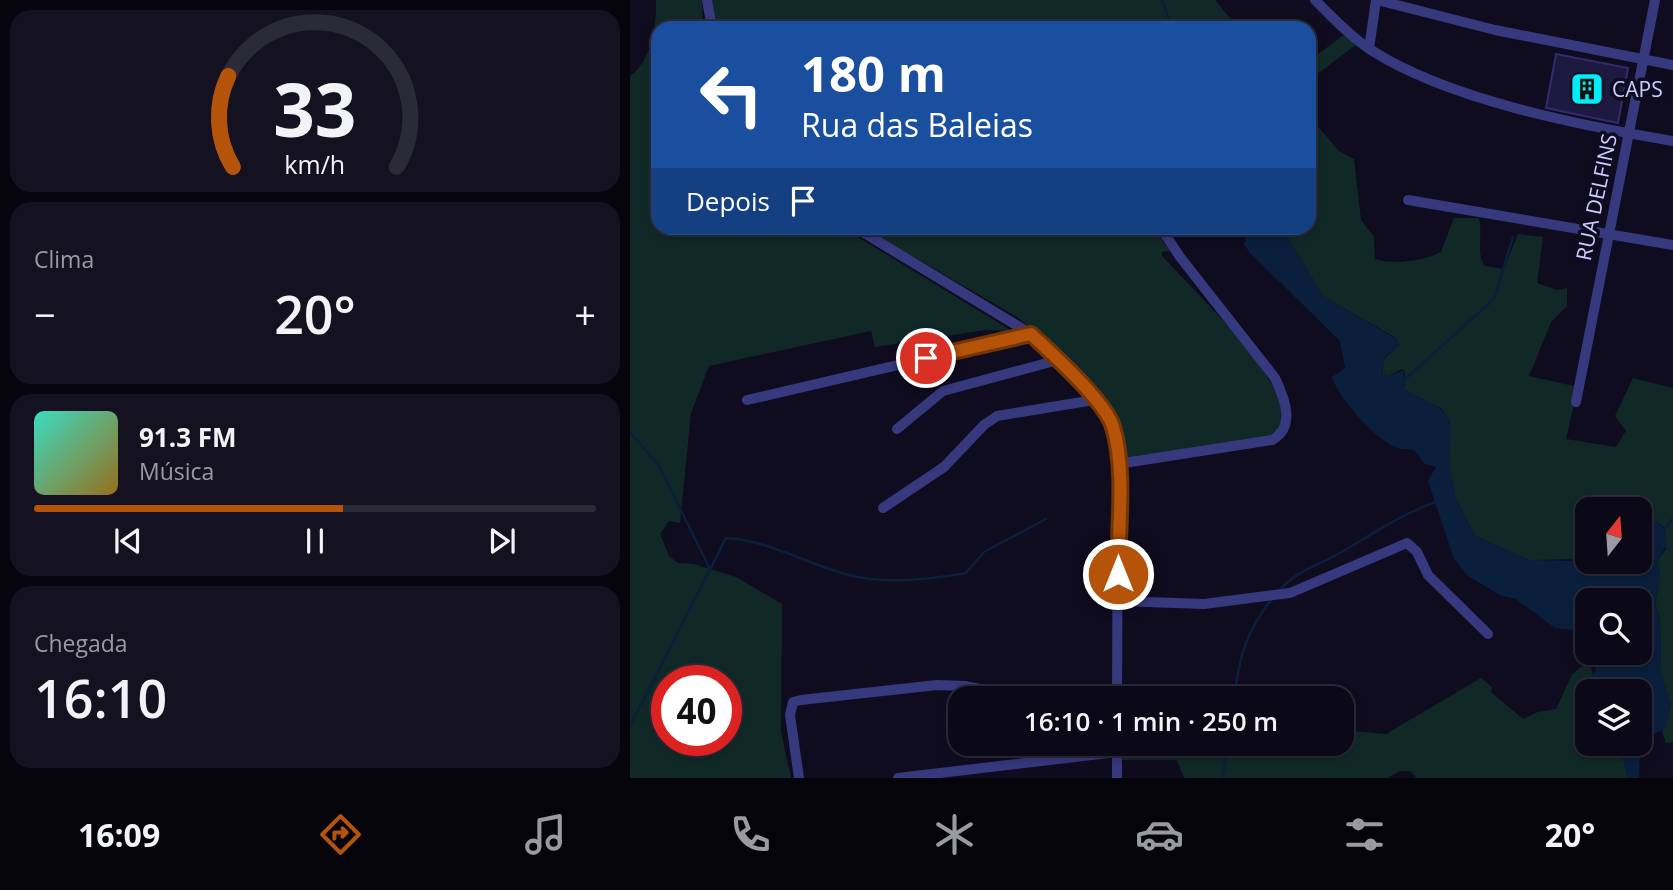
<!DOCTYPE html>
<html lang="pt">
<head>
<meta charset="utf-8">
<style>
	:root { --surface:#0b0918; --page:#141221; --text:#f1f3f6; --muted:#9a9aa2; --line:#2b2a37; --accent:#b45309 }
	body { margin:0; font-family:"Open Sans",sans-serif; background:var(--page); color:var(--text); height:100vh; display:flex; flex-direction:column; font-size:26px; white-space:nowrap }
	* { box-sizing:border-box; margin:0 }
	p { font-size:23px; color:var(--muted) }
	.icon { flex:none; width:38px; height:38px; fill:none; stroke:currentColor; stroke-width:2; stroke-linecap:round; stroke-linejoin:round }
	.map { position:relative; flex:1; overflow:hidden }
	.details { display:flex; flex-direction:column; gap:10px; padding:10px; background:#06050d; width:630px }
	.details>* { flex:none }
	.top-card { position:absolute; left:21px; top:21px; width:665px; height:214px; border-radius:21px; box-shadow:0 4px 10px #0003,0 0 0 2px var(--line); background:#1a4fa0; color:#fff; overflow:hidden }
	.needle { width:46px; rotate:17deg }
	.buttons { position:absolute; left:945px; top:497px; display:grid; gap:14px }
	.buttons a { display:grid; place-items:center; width:77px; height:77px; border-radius:14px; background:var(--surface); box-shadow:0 4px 10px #0003,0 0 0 2px var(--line); font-size:35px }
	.speed { position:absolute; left:21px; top:665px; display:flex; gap:14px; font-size:35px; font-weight:700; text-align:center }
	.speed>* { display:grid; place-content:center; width:91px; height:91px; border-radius:50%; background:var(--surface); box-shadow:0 4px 10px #0003,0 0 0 2px var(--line); line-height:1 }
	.speed .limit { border:10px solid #d22; background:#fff; color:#111 }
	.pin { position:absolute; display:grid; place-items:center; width:60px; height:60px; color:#fff; margin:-30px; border:4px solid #fff; border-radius:50%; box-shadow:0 2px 7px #0007 }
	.me { position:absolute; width:77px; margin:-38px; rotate:0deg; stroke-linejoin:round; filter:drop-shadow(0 0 5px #0008) }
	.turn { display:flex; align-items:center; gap:24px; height:147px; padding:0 35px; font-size:32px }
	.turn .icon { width:91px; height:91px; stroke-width:2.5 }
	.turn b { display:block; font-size:49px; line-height:60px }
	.then { display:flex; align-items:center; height:66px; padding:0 35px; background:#0003; gap:14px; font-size:26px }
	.big { font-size:52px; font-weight:600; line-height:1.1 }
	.details .widget { flex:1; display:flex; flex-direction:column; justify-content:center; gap:10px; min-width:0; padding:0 24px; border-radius:21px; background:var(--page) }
	.details .dial { align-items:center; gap:0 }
	.dial svg { height:182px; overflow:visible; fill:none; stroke:var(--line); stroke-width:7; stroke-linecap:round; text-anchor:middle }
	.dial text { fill:var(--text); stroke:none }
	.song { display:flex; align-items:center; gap:21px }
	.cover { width:84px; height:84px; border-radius:10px; background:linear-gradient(135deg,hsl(170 70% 55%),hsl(40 70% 35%)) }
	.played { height:7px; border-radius:4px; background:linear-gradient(90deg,var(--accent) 55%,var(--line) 55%) }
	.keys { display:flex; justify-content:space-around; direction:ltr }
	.heat { display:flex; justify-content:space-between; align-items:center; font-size:38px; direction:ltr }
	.trip { position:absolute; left:318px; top:686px; width:406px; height:70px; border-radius:21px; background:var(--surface); box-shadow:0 4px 10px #0003,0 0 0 2px var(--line); font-weight:600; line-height:70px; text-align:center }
	.menu { display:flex; height:112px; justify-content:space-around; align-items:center; background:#04040a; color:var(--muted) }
	.menu .icon { width:49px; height:49px }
	.menu .on { color:var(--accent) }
	.menu b { font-size:32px; color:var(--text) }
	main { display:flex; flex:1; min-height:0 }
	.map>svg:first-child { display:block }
	.green { fill:#102927; fill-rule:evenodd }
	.water { fill:#091f3c }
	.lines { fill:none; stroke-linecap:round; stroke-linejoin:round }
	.stream { stroke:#091f3c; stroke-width:2.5 }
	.building { fill:#1e1941; stroke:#342b6d; stroke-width:2 }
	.minor { stroke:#37397f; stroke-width:10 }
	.route-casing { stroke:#753606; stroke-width:18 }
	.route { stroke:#b45309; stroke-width:12 }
	.labels { text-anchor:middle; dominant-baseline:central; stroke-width:7; stroke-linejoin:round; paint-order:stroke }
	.poi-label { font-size:21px; fill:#cecbff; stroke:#0f0c20; text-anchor:start }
	.street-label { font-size:21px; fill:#cecbff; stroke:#0f0c20 }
</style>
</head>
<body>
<main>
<section class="details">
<div class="widget dial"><svg viewBox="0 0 100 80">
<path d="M14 69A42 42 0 1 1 86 69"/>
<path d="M14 69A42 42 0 0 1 12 29" stroke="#b45309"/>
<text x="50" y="56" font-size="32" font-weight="700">33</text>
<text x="50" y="72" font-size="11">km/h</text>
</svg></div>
<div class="widget"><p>Clima</p>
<div class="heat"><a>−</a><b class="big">20°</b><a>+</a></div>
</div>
<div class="widget">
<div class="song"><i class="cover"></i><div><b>91.3 FM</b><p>Música</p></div></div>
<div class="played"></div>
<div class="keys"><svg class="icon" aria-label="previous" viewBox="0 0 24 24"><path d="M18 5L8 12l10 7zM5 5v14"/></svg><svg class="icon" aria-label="pause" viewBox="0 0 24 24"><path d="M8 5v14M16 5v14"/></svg><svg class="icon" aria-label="next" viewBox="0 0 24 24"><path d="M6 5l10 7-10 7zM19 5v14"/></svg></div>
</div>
<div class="widget"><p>Chegada</p><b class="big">16:10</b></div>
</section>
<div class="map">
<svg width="1043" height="778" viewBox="0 0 1043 778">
	<rect width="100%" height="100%" fill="#0f0c20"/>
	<!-- green -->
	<path class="green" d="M 26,0 L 72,0 L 73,28 L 28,28 L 28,228 L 213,228 L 382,331 L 355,330 L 245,347 L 241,331 L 79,366 L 61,413 L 50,523 L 39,521 L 30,534 L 39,556 L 48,563 L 64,564 L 106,577 L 152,604 L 151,732 L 161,778 L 0,778 L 0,76 C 21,62 27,24 26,0 ZM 37,681 L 96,681 L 96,740 L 37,740 Z
		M 81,0 L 585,0 L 608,28 L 86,28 Z
		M 715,34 L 726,45 L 679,80 L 679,61 Z
		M 679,116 L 709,151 L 724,159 L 731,220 L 744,237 L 745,259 C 763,265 795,261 811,252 L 824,218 L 849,218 C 853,235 846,251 854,266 L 874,269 L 888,234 L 913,237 L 907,283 L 927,290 L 937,288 L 937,306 L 921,322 L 899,376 L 948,387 L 936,439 L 986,447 L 996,431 L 985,416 L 1003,378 L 1043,388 L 1043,742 L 1036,743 L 1032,731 L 1041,706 L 1031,674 L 1030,620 L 1025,603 L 1030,579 L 1027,561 L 1036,549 L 1034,527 L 1026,522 L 1010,539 L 1010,509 L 957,509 L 957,559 L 899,560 L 845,536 L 825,497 L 819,463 L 820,422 L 812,409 L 775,390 L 775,371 L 772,369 L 758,376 L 753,374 L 753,360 L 769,345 L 766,338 L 693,296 L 652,228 L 679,228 Z
		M 234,228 L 523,228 L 540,251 L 532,252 L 532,256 C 561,288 653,375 653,416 C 653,423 649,431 648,437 L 497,459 L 494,438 L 480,404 L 440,360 L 387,317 Z
		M 959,659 L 963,675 L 959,683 L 960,691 L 957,691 L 957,744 L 1000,744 L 1000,751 L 993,757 L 998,778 L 784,778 L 786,777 L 780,771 L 770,771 L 757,778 L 554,778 L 547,760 L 492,760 L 493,744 L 696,746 L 712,744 L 713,737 L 721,731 L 756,734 L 851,678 L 862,687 L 861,692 L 893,719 L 908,712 L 926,709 L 942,675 Z"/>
	<!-- water -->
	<path class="water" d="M 619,228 L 652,228 L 693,296 L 768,340 L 769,345 L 755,357 L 752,373 L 758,376 L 774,370 L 775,390 L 805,405 L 816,414 L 821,427 L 819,463 L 825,497 L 845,536 L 899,560 L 1010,562 L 1010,539 L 1024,523 L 1032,523 L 1037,545 L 1027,561 L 1030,579 L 1025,603 L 1030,620 L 1031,671 L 1041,706 L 1035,728 L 1021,736 L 1018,745 L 1010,750 L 1009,778 L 998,778 L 993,757 L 1000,751 L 1000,744 L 1010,744 L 1010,691 L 960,691 L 959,683 L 966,669 L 958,653 L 1010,653 L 1010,600 L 957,600 L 957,650 L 944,630 L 925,628 L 886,599 L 870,595 L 838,576 L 824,559 L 798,481 L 806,467 L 795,464 L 784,450 C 779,449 772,450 767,448 C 746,440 708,398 702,377 L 715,368 L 710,341 L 620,253 L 614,244 Z"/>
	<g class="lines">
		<!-- stream -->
		<path class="stream" d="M 532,0 L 542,28
			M 772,382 L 864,299 L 883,237
			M 0,432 L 29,466 L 80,569
			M 1033,532 L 1043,518
			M 651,589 C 668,570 689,565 710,553 C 741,535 771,514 806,502
			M 604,698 C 609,659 616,630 642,599
			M 0,726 L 96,538 C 138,540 179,565 219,575 C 259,585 297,579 336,573 L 354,552 L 416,519
			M 592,778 L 598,744"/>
	</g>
	<!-- building -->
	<path class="building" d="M 926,54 L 998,68 L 988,123 L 916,108 Z"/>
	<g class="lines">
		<!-- minor -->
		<path class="minor" d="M 77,0 L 82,28
			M 685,0 C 702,17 721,37 741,50 C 819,100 952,126 1043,141
			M 747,0 L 865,30 L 1043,65
			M 739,49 L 746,0
			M 778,200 L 1043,245
			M 226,228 L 401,334 L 464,400 L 483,426 L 488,464 L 487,698
			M 117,400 L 401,334
			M 946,402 L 1025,0
			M 267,429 L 313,391 L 428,360
			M 488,464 L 642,440 C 666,427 655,399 645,378 L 550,257 L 531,228
			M 253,508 L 314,467 L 354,425 L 367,416 L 464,400
			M 488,601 L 574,604 L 660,593 L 777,543 L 787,552 L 798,575 L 858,634
			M 169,778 L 160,715 L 163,702 L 171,700 L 307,685 L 334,686 L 400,698
			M 268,778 L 487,752
			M 487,778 L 487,744"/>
	</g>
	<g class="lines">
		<defs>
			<path id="route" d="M 296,358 L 401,334 C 422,354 475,401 483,427 C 496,469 488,530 488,574"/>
		</defs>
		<!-- route casing -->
		<use href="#route" class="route-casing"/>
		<!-- route -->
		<use href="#route" class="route"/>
	</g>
	<!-- icons -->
	<defs>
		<symbol id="building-square" viewBox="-11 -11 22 22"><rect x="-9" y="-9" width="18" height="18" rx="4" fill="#00ecf6" stroke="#0f0c20"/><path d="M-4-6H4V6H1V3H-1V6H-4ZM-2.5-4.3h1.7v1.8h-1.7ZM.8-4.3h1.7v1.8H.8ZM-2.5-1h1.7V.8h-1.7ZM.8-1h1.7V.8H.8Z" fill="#111"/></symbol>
	</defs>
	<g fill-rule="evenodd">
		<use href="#building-square" x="938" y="70" width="38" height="38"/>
	</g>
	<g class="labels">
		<!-- poi labels -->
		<g class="poi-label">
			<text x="982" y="89">CAPS</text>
		</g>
		<!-- street labels -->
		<g class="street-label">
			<text transform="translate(966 197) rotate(-78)">RUA DELFINS</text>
		</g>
	</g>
</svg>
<div class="buttons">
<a><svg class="needle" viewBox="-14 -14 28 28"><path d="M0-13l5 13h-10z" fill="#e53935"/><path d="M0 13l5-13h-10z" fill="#9a9aa2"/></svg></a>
<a><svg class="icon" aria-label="search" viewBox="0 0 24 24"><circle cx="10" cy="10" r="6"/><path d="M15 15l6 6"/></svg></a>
<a><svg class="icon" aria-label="layers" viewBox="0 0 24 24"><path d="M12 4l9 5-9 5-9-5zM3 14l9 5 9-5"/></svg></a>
</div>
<div class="speed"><div class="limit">40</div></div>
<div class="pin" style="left:296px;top:358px;background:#d93025"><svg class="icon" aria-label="arrive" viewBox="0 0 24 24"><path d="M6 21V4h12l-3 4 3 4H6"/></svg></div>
<svg class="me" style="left:488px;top:574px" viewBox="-20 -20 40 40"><circle r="17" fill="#b45309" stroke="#fff" stroke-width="3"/><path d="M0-11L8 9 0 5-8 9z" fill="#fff"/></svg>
<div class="trip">16:10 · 1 min · 250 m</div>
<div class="top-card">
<div class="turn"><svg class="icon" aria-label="left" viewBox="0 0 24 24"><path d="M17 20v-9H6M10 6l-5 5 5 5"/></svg><div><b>180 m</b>Rua das Baleias</div></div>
<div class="then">Depois<svg class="icon" aria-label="arrive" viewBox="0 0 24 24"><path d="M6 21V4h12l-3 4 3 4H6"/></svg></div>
</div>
</div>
</main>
<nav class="menu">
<b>16:09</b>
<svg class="icon on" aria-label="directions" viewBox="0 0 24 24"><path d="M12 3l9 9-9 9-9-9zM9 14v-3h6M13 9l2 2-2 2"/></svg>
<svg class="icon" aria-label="music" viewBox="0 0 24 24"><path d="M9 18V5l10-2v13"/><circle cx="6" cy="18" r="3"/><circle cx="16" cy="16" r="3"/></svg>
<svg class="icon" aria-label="phone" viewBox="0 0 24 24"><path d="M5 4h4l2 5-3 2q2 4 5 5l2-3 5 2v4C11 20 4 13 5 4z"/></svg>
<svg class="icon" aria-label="climate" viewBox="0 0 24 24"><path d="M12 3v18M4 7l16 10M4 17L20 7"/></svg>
<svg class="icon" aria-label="car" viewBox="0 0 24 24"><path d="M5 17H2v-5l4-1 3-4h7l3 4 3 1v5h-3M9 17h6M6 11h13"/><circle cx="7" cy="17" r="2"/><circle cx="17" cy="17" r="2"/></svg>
<svg class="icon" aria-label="filters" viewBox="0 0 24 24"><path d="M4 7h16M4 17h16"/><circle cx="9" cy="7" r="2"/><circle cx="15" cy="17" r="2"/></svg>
<b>20°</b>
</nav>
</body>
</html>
